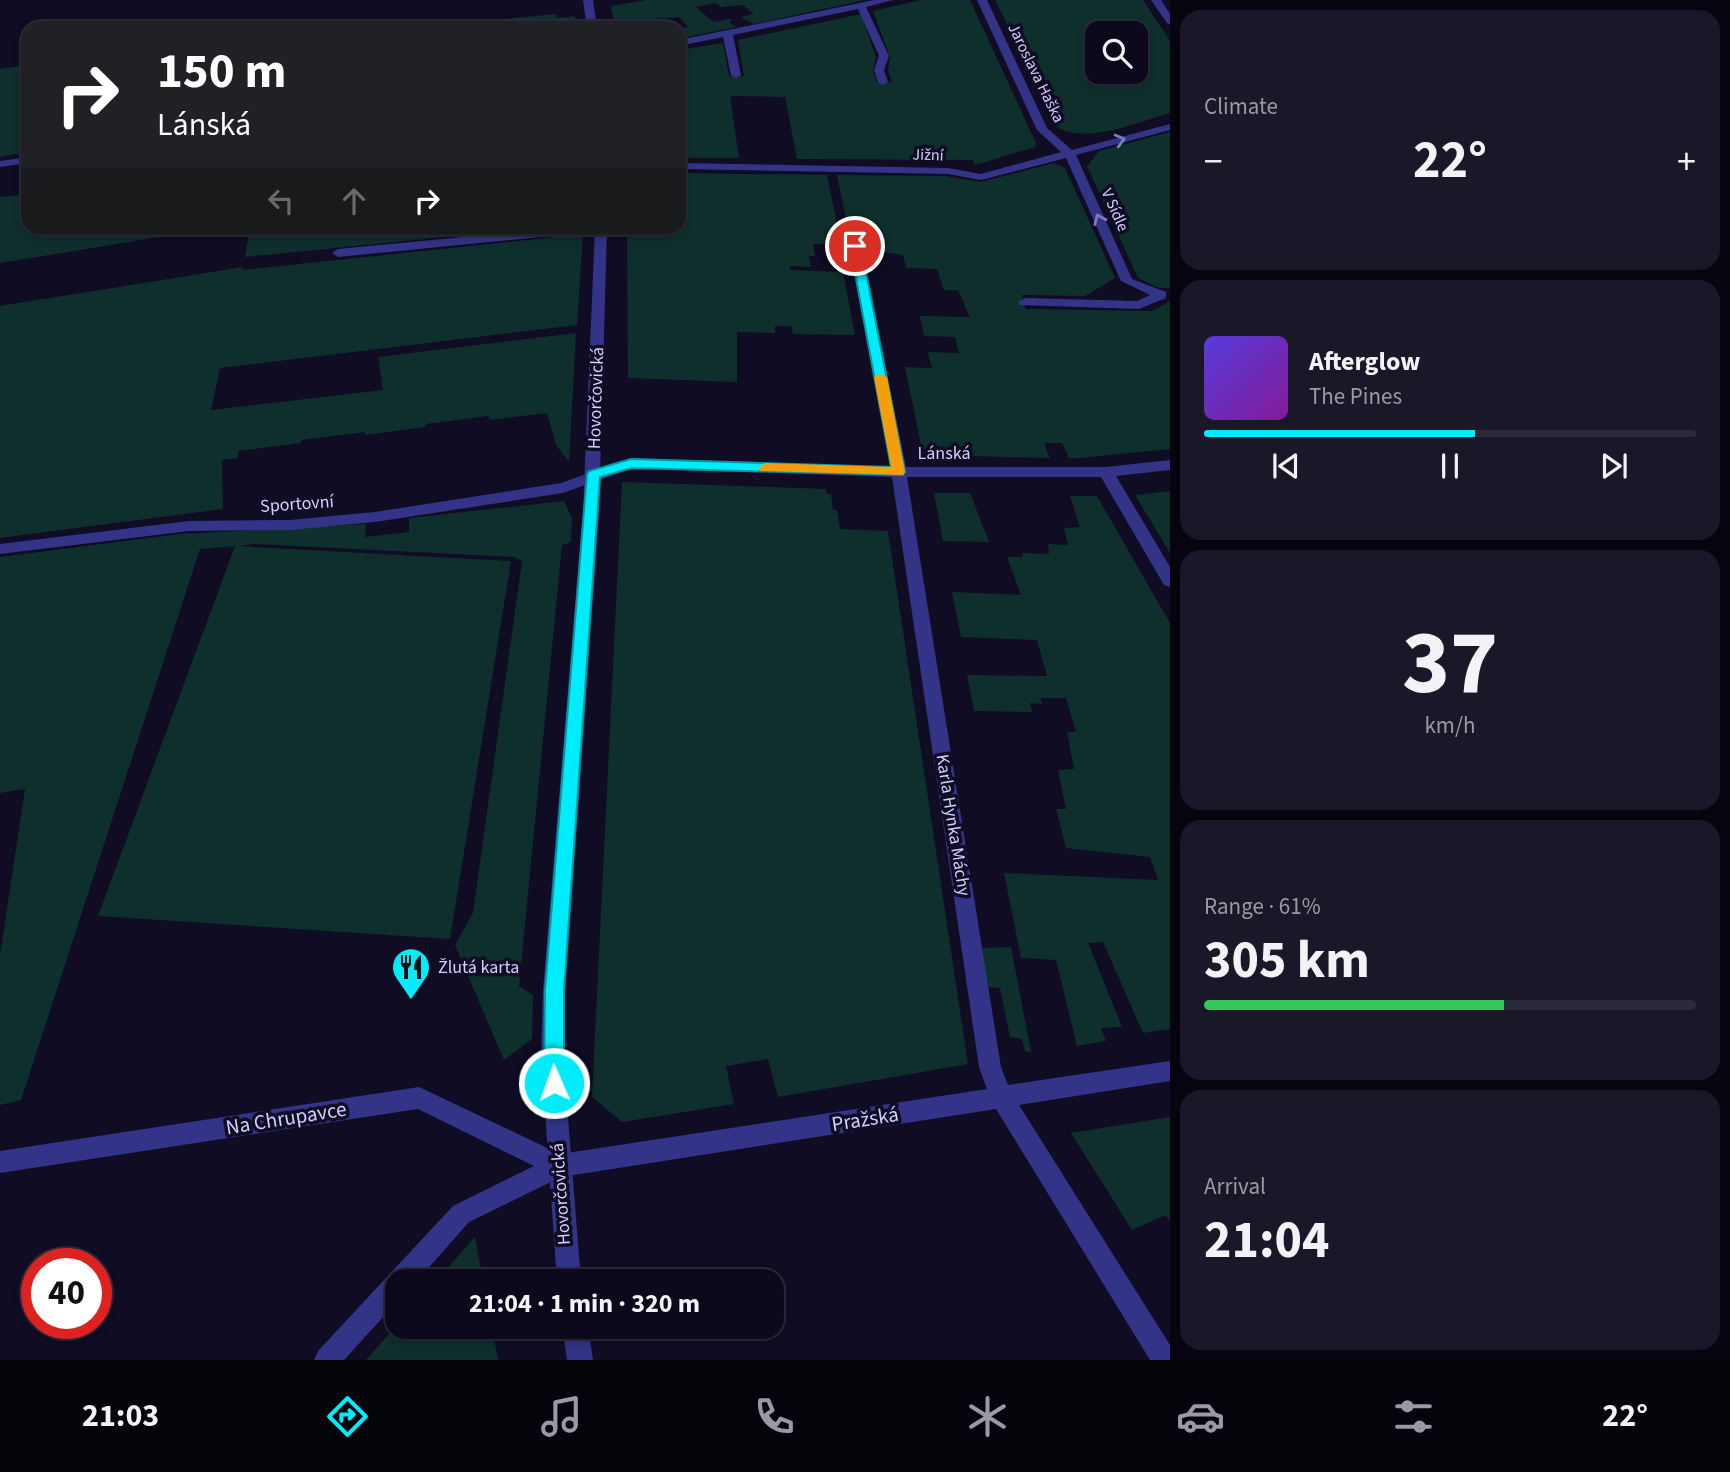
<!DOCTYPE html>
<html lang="en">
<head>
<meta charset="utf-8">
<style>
	:root { --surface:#0b091b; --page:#191728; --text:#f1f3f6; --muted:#9a9aa3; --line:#2b2a3a; --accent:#00ecfa }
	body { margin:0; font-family:"Source Sans 3",sans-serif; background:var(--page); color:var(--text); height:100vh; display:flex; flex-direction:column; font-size:26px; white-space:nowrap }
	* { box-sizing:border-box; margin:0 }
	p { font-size:23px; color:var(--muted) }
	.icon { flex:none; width:38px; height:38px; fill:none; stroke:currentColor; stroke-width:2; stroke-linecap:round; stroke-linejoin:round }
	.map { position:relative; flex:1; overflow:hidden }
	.details { display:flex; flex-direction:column; gap:10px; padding:10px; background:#06050f; width:560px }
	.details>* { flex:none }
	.banner { position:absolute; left:21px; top:21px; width:665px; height:214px; border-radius:21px; box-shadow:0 4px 10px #0003,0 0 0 2px var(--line); background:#202124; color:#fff; overflow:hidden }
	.controls { position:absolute; left:1085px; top:21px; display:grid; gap:14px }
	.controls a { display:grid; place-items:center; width:63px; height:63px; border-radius:14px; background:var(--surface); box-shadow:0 4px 10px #0003,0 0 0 2px var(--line); font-size:35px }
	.speed { position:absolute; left:21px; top:1248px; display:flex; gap:14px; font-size:35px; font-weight:700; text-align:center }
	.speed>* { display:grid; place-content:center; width:91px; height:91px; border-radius:50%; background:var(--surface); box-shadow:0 4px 10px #0003,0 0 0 2px var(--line); line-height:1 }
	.speed .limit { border:10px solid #d22; background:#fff; color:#111 }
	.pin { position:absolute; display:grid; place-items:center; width:60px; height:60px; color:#fff; margin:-30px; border:4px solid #fff; border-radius:50%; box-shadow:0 2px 7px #0007 }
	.me { position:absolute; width:77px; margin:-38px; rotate:358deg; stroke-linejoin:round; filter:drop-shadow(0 0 5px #0008) }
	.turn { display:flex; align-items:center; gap:24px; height:147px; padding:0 21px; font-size:32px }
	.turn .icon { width:91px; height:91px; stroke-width:2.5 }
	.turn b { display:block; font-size:49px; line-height:60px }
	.lanes { display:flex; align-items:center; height:66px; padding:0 21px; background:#0003; justify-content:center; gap:35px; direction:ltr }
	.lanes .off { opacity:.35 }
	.big { font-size:52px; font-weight:700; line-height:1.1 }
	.details .widget { flex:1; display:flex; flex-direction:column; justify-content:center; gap:10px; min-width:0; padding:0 24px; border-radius:21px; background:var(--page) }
	.details .dial { align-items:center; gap:0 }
	.dial b { font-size:91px; line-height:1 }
	.song { display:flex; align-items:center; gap:21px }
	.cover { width:84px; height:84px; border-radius:10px; background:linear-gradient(135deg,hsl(250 70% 55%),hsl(290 70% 35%)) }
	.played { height:7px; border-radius:4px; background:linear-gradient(90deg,var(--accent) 55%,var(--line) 55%) }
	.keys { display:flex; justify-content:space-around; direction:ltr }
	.heat { display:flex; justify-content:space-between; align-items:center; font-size:38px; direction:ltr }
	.charge { height:10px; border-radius:5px; background:linear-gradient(90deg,#34c759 61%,var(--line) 0) }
	.trip { position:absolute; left:385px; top:1269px; width:399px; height:70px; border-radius:21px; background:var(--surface); box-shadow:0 4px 10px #0003,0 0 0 2px var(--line); font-weight:700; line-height:70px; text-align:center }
	.tab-bar { display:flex; height:112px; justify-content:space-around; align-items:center; background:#04040b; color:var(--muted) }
	.tab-bar .icon { width:49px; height:49px }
	.tab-bar .current { color:var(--accent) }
	.tab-bar b { font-size:32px; color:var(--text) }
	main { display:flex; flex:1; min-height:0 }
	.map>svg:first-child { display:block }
	.green { fill:#0f2f2c; fill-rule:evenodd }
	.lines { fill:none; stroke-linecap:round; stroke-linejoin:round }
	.minor { fill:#333487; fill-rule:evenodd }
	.tertiary { fill:#333487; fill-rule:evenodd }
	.oneway { stroke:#7b7abd }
	.route { fill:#00ecfa; stroke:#0099a2; stroke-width:2 }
	.slow { fill:#f59e0b }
	.labels { text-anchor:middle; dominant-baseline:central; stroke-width:7; stroke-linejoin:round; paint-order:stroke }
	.far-street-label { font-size:16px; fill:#d3cfff; stroke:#0f0c24 }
	.street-label { font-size:18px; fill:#d3cfff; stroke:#0f0c24 }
	.poi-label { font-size:18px; fill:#d3cfff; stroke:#0f0c24; text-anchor:start }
	.near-street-label { font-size:21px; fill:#d3cfff; stroke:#0f0c24 }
</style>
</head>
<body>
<main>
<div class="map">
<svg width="1170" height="1360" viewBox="0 0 1170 1360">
	<rect width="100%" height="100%" fill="#0f0c24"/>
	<!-- green -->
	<path class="green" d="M 646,0 L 865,0 L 754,24 L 741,17 L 754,14 L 743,5 L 721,7 L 715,3 L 696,7 L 713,22 L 730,19 L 732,21 L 729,22 L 736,27 L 687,37 L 679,32 L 679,28 L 688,27 L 679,17 L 640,20 L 635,23 L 639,28 L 615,28 L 611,6 Z
		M 921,0 L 970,0 L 1036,143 L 1035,147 L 975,165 L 973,160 L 797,159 L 785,97 L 730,96 L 739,158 L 679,158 L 679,154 L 687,154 L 683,97 L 679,96 L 679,50 L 723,43 L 729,76 L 744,76 L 738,40 L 861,14 L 876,57 L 873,71 L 877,82 L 892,82 L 888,71 L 890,57 L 873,11 Z
		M 995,0 L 1143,0 L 1170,41 L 1170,113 C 1138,122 1086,145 1057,127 ZM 1097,33 L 1136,33 L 1136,72 L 1097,72 Z
		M 556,14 L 557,18 L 575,16 L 575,28 L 409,28 Z
		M 28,65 L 28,152 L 0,157 L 0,69 Z
		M 1170,132 L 1170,288 L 1159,288 L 1138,278 L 1087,166 L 1099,151 Z
		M 1054,163 L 1065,168 L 1115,278 L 1085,296 L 1022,295 L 1026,309 L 1152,311 L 1170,301 L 1170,449 L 1080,458 L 1069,458 L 1062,443 L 1044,443 L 1050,458 L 923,455 L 905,367 L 932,368 L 928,352 L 959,353 L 955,337 L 924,336 L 920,316 L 970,317 L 958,290 L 944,290 L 937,269 L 906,268 L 903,255 L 882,252 L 880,243 L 851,244 L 837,175 L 945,176 L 981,182 Z
		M 679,173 L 827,175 L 841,243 L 813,244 L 815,256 L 809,256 L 811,267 L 790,266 L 790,270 L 843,272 L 855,335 L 793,334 L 791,326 L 775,326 L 775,333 L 737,332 L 737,382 L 628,378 L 627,228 L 679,228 Z
		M 28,194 L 28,228 L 215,228 L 0,263 L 0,197 Z
		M 250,228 L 535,228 L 245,257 Z
		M 583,234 L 577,325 L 220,368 L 211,410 L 383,390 L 378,357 L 576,333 L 569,462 L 556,445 L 547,413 L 490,420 L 488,416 L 426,424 L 425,427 L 365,435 L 365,432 L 302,440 L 300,443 L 238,451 L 238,458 L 222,460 L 223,509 L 0,538 L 0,306 L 243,267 L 243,270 Z
		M 622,482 L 826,489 L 827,494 L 831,494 L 833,510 L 837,510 L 840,529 L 888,531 L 968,1064 L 778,1097 L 768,1059 L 726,1066 L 734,1104 L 622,1122 L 592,1097 Z
		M 1170,491 L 1170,553 L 1135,495 Z
		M 934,493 L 970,493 L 989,542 L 943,541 Z
		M 1070,496 L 1097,496 L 1170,623 L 1170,1029 L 1143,1033 L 1103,942 L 1088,943 L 1122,1027 L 1101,1028 L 1106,1041 L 1077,1046 L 1056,960 L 1021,958 L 1004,873 L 1158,880 L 1150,857 L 1066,848 L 1056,809 L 1066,809 L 1058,770 L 1074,769 L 1067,732 L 1076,732 L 1066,698 L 1040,698 L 1042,704 L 1030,703 L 1032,712 L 974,711 L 967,675 L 1047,676 L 1037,640 L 961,637 L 952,592 L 1021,595 L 1007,557 L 1023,557 L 1022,553 L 1049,554 L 1048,544 L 1068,545 L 1064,528 L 1080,527 Z
		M 564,501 L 572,518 L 571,542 L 562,545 L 519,986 L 533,995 L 532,1039 L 504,1060 L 455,945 L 473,913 L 522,561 L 514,557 L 254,544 L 238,546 L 511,561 L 450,939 L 98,916 L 235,546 L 200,549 L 21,1100 L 0,1105 L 0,955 L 25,789 L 0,793 L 0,557 L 179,534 L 366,524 L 365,537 L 409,532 L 409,518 Z
		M 1011,947 L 1031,1052 L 1025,1051 L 1022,1039 L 1010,1037 L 1000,988 L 986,987 L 981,948 Z
		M 1170,1117 L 1170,1221 L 1166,1215 L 1132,1230 L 1071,1133 Z
		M 475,1237 L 483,1281 L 436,1281 Z
		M 397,1325 L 492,1327 L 498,1360 L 366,1360 Z"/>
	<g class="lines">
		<!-- minor -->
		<path class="minor" d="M 874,0 L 893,0 L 866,7 L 889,56 L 884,70 L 888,82 L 883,85 L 878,82 L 874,70 L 879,56 L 858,9 L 733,35 L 741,75 L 736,78 L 731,75 L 723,37 L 679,46 L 679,40 Z
			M 977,0 L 987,0 L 1047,128 L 1072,150 L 1170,124 L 1170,130 L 1076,155 L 1132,279 L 1166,292 L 1166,298 L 1139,309 L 1020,305 L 1018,302 L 1025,298 L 1137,301 L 1150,295 L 1121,281 L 1066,158 L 981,180 L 948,174 L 679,169 L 679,163 L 948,168 L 981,174 L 1061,152 L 1037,130 Z
			M 1151,0 L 1161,0 L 1170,14 L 1170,24 L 1167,23 Z
			M 28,157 L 28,163 L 0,167 L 0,161 Z
			M 558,228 L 596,228 L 590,232 L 338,257 L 332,253 L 338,249 Z
			M 855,242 L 861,246 L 906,467 L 1106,467 L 1170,460 L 1170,470 L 1116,476 L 1170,567 L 1170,587 L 1164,585 L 1101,477 L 907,477 L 1001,1067 L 1008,1085 L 1170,1061 L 1170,1081 L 1019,1105 L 1170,1345 L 1170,1360 L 1150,1360 L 996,1109 L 561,1177 L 469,1222 L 417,1281 L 397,1281 L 397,1302 L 344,1360 L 314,1360 L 318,1351 L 453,1206 L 534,1166 L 418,1109 L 0,1173 L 0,1151 L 419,1087 L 560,1154 L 987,1089 L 979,1067 L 892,477 L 632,468 L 563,493 L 375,522 L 290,530 L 189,531 L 0,554 L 0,544 L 189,521 L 290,520 L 375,512 L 561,483 L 631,458 L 891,467 L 849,246 Z"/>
		<!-- tertiary -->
		<path class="tertiary" d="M 583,0 L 593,0 L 597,28 L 587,28 Z
			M 595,228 L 607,228 L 599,511 L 565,990 L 563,1055 L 581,1281 L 557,1281 L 541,1055 L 543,990 L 583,511 Z
			M 562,1326 L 588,1326 L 593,1360 L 567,1360 Z"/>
	</g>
	<!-- one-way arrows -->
	<defs><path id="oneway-chevron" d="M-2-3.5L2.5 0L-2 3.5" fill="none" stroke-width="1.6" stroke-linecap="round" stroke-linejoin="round" transform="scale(1.75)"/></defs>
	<g class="oneway">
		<use href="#oneway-chevron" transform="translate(1120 140) rotate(-15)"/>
		<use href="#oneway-chevron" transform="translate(1099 219) rotate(-114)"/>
	</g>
	<!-- route -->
	<path class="route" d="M 855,243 L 861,246 L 905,472 L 903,475 L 632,468 L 600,477 L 564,990 L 564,1083 L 561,1090 L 554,1093 L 547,1090 L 544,1083 L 545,990 L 587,474 L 589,471 L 631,459 L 891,467 L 850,246 Z"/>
	<!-- slow -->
	<path class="slow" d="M 880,374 L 887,377 L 905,472 L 903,475 L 761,471 L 759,468 L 765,463 L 891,467 L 874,377 Z"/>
	<!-- icons -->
	<defs>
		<symbol id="restaurant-pin" viewBox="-11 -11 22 30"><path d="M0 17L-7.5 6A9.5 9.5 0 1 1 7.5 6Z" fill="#00ecfa" stroke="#0f0c24"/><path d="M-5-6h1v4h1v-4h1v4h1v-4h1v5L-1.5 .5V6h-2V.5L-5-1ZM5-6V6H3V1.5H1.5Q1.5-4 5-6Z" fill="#111"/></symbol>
	</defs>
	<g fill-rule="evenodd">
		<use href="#restaurant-pin" x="389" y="945" width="44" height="60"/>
	</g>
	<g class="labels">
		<!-- far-street labels -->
		<g class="far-street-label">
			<text transform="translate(1036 73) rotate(64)">Jaroslava Haška</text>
			<text transform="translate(928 155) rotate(2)">Jižní</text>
			<text transform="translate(1115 210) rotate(66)">V Sídle</text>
		</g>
		<!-- street labels -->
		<g class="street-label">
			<text transform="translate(596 398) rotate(-88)">Hovorčovická</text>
			<text x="944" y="453">Lánská</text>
			<text transform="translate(297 504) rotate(-4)">Sportovní</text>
			<text transform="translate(953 825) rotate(81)">Karla Hynka Máchy</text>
			<text transform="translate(561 1194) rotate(-94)">Hovorčovická</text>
		</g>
		<!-- poi labels -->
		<g class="poi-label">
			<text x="438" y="967">Žlutá karta</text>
		</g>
		<!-- near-street labels -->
		<g class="near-street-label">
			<text transform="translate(286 1118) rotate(-9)">Na Chrupavce</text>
			<text transform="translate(865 1119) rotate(-9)">Pražská</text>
		</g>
	</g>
</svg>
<div class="controls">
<a><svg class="icon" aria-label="search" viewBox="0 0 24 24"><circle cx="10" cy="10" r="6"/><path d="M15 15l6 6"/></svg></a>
</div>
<div class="speed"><div class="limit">40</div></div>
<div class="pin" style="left:855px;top:246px;background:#d93025"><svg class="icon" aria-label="arrive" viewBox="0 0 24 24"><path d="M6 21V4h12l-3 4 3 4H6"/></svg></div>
<svg class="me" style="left:554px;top:1083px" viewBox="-20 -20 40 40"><circle r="17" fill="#00ecfa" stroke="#fff" stroke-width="3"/><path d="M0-11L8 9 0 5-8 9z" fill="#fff"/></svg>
<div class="trip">21:04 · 1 min · 320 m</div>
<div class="banner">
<div class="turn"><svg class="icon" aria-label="right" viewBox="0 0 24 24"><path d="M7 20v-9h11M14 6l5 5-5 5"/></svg><div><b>150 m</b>Lánská</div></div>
<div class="lanes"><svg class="icon off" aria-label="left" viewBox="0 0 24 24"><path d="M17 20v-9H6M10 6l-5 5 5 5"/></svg><svg class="icon off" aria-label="ahead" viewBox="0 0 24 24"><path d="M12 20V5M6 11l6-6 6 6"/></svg><svg class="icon" aria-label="right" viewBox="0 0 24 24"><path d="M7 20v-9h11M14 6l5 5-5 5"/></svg></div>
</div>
</div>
<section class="details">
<div class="widget"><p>Climate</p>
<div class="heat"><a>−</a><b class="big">22°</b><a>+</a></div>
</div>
<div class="widget">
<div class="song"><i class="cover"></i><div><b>Afterglow</b><p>The Pines</p></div></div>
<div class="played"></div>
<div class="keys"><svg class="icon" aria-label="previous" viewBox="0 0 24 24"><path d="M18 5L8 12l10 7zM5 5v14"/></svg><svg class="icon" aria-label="pause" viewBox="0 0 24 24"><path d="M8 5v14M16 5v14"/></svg><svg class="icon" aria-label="next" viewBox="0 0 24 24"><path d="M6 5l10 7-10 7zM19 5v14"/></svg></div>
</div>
<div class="widget dial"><b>37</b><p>km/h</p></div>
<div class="widget"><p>Range · 61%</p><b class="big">305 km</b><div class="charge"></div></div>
<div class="widget"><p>Arrival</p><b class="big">21:04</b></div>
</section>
</main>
<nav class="tab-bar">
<b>21:03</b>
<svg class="icon current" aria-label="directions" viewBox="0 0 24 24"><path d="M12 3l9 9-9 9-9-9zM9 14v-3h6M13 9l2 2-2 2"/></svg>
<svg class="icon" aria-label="music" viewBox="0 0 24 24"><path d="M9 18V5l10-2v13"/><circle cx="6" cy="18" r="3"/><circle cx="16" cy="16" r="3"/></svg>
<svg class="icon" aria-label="phone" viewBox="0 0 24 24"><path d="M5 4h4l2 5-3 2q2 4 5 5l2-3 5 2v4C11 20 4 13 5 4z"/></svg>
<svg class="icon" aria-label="climate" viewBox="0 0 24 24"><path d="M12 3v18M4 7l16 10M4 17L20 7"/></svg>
<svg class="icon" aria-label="car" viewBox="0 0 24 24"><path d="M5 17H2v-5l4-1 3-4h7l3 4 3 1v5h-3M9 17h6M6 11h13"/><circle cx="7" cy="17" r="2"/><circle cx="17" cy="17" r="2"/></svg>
<svg class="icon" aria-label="filters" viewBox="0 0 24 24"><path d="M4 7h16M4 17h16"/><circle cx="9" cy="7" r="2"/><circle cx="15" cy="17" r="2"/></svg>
<b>22°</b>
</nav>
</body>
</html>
